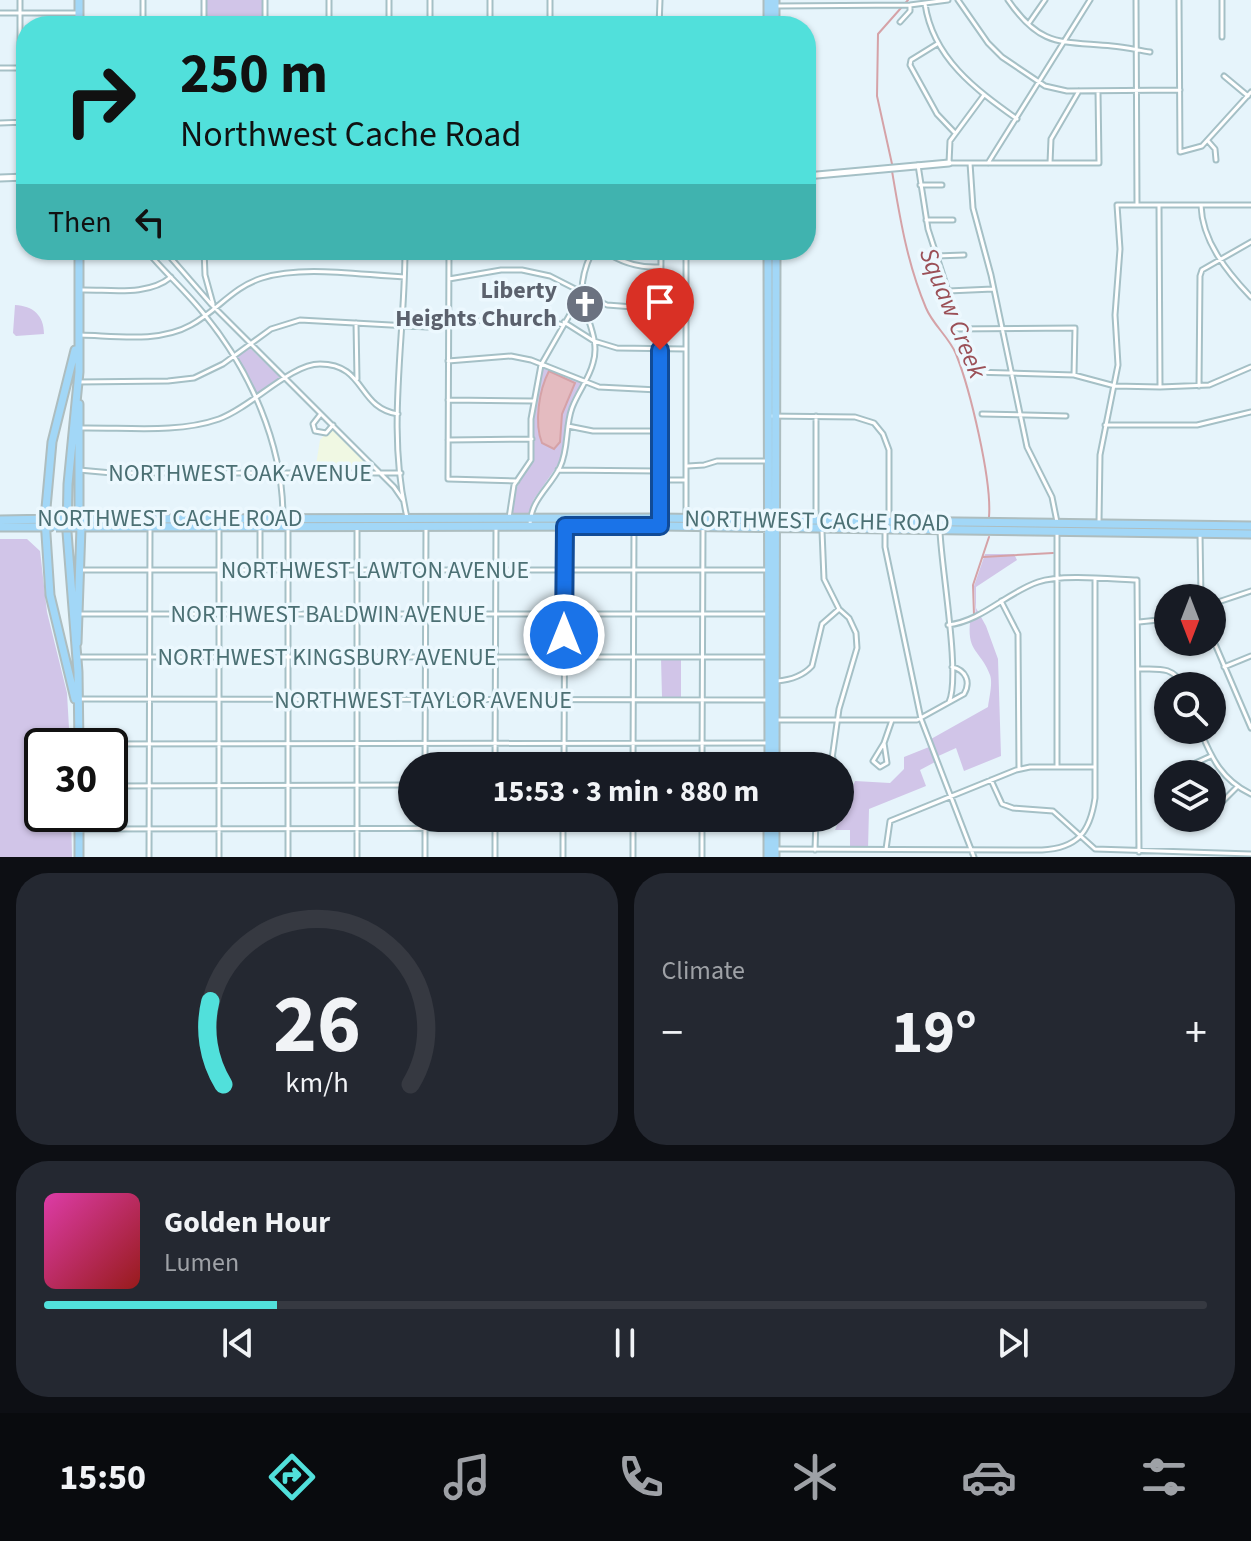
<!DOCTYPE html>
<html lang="en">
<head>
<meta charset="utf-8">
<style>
	:root { --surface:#171b24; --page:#242831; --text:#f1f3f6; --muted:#9ea1a6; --line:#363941; --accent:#51e0db }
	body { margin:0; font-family:"Source Sans 3",sans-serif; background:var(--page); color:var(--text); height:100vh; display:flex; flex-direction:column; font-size:30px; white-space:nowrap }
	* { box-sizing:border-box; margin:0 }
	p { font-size:26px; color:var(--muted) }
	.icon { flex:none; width:44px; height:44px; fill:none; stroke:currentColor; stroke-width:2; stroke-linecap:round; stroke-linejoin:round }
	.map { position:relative; height:857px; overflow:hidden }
	.details { display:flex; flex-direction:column; gap:16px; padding:16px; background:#0d0f14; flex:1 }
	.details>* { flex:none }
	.hud { position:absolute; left:16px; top:16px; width:800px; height:244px; border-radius:32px; box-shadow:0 2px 6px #0004; background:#51e0db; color:#111; overflow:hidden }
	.needle { width:52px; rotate:180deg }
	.fabs { position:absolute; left:1154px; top:584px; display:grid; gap:16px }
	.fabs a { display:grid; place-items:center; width:72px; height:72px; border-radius:50%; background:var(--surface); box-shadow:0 2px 6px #0004; font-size:40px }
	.speed { position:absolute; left:24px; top:728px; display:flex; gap:16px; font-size:40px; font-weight:700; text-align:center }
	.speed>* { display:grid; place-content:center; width:104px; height:104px; border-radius:50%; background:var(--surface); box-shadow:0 2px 6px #0004; line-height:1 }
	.speed .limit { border:4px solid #111; border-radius:12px; background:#fff; color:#111 }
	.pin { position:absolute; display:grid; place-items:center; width:68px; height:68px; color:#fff; margin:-82px -34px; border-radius:50% 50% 50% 0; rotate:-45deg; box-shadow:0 0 8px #0007 }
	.pin .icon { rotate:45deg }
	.me { position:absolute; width:88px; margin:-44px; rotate:0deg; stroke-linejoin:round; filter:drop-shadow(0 0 6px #0008) }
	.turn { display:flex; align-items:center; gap:28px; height:168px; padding:0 32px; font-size:36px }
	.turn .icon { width:104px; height:104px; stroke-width:2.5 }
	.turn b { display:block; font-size:56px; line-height:68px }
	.then { display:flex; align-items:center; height:76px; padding:0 32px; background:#0003; gap:16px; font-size:30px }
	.big { font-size:60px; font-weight:700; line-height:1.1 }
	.details .card { flex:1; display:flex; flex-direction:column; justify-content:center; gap:12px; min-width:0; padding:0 28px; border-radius:32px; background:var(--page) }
	.details .dial { align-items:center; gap:0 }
	.dial svg { height:208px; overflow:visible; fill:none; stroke:var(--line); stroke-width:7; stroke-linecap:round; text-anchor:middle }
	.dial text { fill:var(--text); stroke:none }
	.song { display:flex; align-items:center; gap:24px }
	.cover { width:96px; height:96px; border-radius:12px; background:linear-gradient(135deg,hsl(320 70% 55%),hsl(0 70% 35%)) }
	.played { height:8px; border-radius:4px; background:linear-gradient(90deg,var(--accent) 20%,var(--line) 20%) }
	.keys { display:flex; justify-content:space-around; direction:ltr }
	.heat { display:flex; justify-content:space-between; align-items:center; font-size:44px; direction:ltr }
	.details .tiles { flex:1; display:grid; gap:16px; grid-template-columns:1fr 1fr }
	.card:last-child { grid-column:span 2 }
	.trip { position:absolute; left:398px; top:752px; width:456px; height:80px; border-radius:40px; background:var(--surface); box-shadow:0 2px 6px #0004; font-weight:700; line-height:80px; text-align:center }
	.menu { display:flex; height:128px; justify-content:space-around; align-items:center; background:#090b0e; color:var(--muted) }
	.menu .icon { width:56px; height:56px }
	.menu .current { color:var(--accent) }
	.menu b { font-size:36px; color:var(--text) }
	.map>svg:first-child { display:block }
	.education { fill:#f0f8e3 }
	.green { fill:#d1c5e8 }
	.water { fill:#e4bbc0; stroke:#d5a2a7; stroke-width:2 }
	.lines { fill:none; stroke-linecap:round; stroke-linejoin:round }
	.stream { stroke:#d5a2a7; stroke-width:2 }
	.minor-casing { stroke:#a5c0c6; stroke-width:7 }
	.tertiary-casing { stroke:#a5c0c6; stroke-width:9 }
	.primary-casing { stroke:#adbdbf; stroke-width:11 }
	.minor { stroke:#fff; stroke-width:3 }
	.tertiary { stroke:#fff; stroke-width:5 }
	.primary { stroke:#a2d7f7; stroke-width:7 }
	.primary-bridge-casing { stroke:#adbdbf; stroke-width:11; stroke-linecap:butt }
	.primary-bridge { stroke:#a2d7f7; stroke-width:7 }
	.route-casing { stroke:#114b97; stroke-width:20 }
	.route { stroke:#1a73e8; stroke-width:14 }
	.labels { text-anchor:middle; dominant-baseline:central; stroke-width:7; stroke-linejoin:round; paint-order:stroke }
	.worship-label { font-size:24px; font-weight:bold; fill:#5b616d; stroke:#ecf8fe; text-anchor:end }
	.street-label { font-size:24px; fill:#4c7074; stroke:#ecf8fe }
	.water-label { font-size:26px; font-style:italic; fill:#9b5057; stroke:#ecf8fe }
</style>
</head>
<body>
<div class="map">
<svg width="1251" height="857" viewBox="0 0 1251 857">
	<rect width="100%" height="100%" fill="#e6f4fb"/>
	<!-- education -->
	<path class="education" d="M 331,428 L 374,469 L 374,471 L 315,471 L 320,440 Z"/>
	<!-- green -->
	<path class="green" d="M 206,0 L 264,0 L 264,26 L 206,26 Z
		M 15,305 C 33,306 44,315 44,334 L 16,336 L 13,333 Z
		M 249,347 L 282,379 L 257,397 L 236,357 Z
		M 543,367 L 582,383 L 570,407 L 566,442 L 560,462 L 534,499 L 528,515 L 512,515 L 516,488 L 532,462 L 532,422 Z
		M 27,539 L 40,551 L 47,612 L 67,693 L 70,746 L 42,746 L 42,814 L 71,814 L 72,857 L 0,857 L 0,539 Z
		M 985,554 L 1014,554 L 1017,560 L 976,587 L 976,608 L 986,626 L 998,659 L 1001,756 L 964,771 L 956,748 L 934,758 L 935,762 L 920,770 L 926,786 L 869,809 L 868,849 L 850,849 L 850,830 L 835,830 L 855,781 L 890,783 L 904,769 L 904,757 L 929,747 L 931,739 L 988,707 C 989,698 993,683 990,675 C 981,650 967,653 970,622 L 976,619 L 974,586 Z
		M 661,658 L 681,658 L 681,697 L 662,697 Z"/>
	<!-- water -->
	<path class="water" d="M 549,371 L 575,383 L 562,414 L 560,442 L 554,449 L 542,443 C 534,423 539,390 549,371 Z"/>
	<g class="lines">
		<!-- stream -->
		<path class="stream" d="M 892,164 L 877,96 L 878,34 L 908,0
			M 892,171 C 900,218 907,263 926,308 C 933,325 949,337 956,354 C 970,389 992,480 989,517
			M 983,557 L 1053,553
			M 974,615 L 973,585 L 989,537"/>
		<defs>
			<path id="minor" d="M 204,0 L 204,26
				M 265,0 L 265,26
				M 389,0 L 389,26
				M 490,0 L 490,26
				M 958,0 L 988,43 L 1002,57 L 1045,86 L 1067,91 L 1180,90
				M 1008,0 C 1041,48 1061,41 1112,46 C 1125,47 1137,50 1150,52
				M 1136,0 L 1137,204
				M 1179,0 L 1180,152 L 1202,146 L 1251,92
				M 925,4 C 933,58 975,89 1017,119
				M 776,6 L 910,5 L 948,0
				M 0,13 L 76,13
				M 900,22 L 910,11 L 910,5
				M 1029,23 L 1045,0
				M 143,26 L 143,0
				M 329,26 L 329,0
				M 430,26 L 430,0
				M 550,26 L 550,0
				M 659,26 L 660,0
				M 1222,37 L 1222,0
				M 937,44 L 911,60 L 910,65 L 937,114 L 955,133
				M 0,68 L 26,68
				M 1224,76 L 1248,96
				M 984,95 L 950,141 L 949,163 L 1099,163 L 1098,91
				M 0,123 L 26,122
				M 1208,141 L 1215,149 L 1216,160
				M 970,163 L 973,208 L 991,275 L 1027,447 L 1052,497 L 1057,522
				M 988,163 L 1090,0
				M 1050,163 L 1051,139 L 1079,91
				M 918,165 L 928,229 L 948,291 L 993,289
				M 20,176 L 20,0
				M 920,185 L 942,185
				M 1159,205 L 1160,387
				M 1201,205 C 1202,241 1227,272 1251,297
				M 926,220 L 953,220
				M 146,250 C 164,272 186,291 204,314 C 250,370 283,444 283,517
				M 164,250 L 211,304 L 394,487 L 403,500
				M 204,250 L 205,275 L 213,304
				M 405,250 C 405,338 386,431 407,517
				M 449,250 L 448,479 L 517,481
				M 603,250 C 621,263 638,268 659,267
				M 686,250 L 686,518
				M 936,256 L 964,255
				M 449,279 L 501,270 L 522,270 L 550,276 L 607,305 L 660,309
				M 79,290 C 109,289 147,297 171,277
				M 564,322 L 594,341 L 617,348 L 685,349
				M 356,323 L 357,379
				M 952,329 L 1075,328 L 1074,375
				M 81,335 C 116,336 159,343 191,325 C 217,311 233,287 262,278 C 303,265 360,275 404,277
				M 448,361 L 511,356 L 531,360 L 599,387 L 658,390
				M 972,372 L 1074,375 L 1115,386 L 1160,387 L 1209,385 L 1251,367
				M 78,382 L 168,381 L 194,378 L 223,364 L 271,329 L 300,320 L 427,327 L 513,316 L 534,317 L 563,325
				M 1199,386 L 1200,276 L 1202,270 L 1251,242
				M 448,400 L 533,401
				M 982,414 L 1066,416
				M 320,415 L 313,424 L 315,431 L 326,433 L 333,425
				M 768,416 L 855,417 L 874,423 L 883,434 L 889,450 L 889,519
				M 1105,425 L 1197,425 L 1251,412
				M 568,426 L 593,431 L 660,431
				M 79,428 C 125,427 176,434 219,419 C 252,407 290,364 320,364 C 366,364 357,408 398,414
				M 448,440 L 532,439
				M 688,466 L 704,465 L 717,461 L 768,461
				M 79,470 L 112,473 L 401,473
				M 558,470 L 658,471
				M 660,480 L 686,480
				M 509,518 L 514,485 L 531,460 L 531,419 L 541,365 L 581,295
				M 816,519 L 816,416
				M 1099,522 L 1100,455 L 1118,365 L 1115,315 L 1120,249 L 1117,205 L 1251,205
				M 357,526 L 357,857
				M 530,526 C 530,500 549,489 560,467 C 569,448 565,427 572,408 C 578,392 589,379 593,363 C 601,338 583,316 582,291 C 582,278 587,262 593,250
				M 660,526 L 661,250
				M 885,530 L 885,547 L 921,719 L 974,857
				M 822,531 L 824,579 L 839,609 L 849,618 L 856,633 L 857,648 L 839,709 L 831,766
				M 940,531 C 941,566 961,677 949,702
				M 1057,534 L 1057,766
				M 1200,534 L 1201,598
				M 260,561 L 260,529
				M 80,570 L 768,570
				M 1001,601 L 1018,634 L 1019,769
				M 1212,604 L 1251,591
				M 80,614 L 768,614
				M 1139,622 L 1168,619
				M 948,625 C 982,621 1006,593 1038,582 C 1061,574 1111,579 1137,580 L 1139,852
				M 1212,637 L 1251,728
				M 76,657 L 769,657
				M 1224,667 L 1251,656
				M 1139,669 C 1158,669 1174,666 1183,686
				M 777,681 C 790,680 802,677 812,666 L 822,624 L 838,610
				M 81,699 L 769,700
				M 776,720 L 917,720 L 964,694 C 971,682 966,670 952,667
				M 1200,730 C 1212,759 1222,780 1251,794
				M 884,743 L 887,763 L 880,767 L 873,761 Z
				M 884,743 L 892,720
				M 79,744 L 768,743
				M 425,766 L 426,526
				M 495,766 L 496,526
				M 564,766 L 565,529
				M 633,766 L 634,526
				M 702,766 L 703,530
				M 816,766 L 819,760 L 833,758
				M 1184,774 L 1189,766 L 1211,756
				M 991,780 L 1002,804 L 1013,808 L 1053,811 L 1095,849 L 1251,854
				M 110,786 L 412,785
				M 1212,804 L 1222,802 L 1237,787
				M 495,818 L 495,857
				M 563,818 L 563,857
				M 702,818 L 702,857
				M 79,829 L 767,828
				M 776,849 L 1042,850 C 1077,848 1090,833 1095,798 L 1095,579
				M 886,849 L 890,821 L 1016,770 L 1030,767 L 1095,767
				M 815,850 L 816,818
				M 149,857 L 150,529
				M 219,857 L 219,526
				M 288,857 L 288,527
				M 425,857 L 425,818
				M 633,857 L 633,818"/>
			<path id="tertiary" d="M 806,176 L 949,163
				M 0,178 L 26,177"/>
			<path id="primary" d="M 79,26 L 79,0
				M 768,26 L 768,0
				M 775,26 L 775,0
				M 79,250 L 79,372 L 68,484 L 67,532 L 78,672 L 79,746
				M 768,250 L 769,766
				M 72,519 L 660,518 L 1251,526
				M 0,520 L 55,519
				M 0,527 L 50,527
				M 72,527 L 661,526 L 1251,534
				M 77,643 L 81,527 L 79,519 L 79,404
				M 75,699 L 50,595 L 45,519 L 52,442 L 75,350
				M 775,766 L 776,250
				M 79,814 L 79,857
				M 768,857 L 768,818
				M 775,857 L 775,818"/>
		</defs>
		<!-- minor casing -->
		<use href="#minor" class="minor-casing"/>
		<!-- tertiary casing -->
		<use href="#tertiary" class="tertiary-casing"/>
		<!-- primary casing -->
		<use href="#primary" class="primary-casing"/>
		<!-- minor -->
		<use href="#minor" class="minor"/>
		<!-- tertiary -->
		<use href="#tertiary" class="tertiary"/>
		<!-- primary -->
		<use href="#primary" class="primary"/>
		<defs>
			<path id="primary-bridge" d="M 55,519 L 72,519
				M 56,527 L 72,527"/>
		</defs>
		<!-- primary-bridge casing -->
		<use href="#primary-bridge" class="primary-bridge-casing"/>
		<!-- primary-bridge -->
		<use href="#primary-bridge" class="primary-bridge"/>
	</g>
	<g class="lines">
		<defs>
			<path id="route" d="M 564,635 L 565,526 L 660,526 L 660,350"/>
		</defs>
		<!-- route casing -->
		<use href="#route" class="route-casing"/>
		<!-- route -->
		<use href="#route" class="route"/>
	</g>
	<!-- icons -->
	<defs>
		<symbol id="church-disc" viewBox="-11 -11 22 22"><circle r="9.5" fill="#6b7280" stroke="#ecf8fe"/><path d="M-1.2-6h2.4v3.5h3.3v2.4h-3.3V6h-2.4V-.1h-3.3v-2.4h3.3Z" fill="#fff"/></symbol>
	</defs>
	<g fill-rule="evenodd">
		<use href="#church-disc" x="563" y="282" width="44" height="44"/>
	</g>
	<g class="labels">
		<!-- worship labels -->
		<g class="worship-label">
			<text x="557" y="290">Liberty<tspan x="557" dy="28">Heights Church</tspan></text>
		</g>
		<!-- street labels -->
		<g class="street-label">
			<text x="240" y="473">NORTHWEST OAK AVENUE</text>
			<text x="170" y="518">NORTHWEST CACHE ROAD</text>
			<text transform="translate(817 521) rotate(1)">NORTHWEST CACHE ROAD</text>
			<text x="375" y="570">NORTHWEST LAWTON AVENUE</text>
			<text x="328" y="614">NORTHWEST BALDWIN AVENUE</text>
			<text x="327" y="657">NORTHWEST KINGSBURY AVENUE</text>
			<text x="423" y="700">NORTHWEST TAYLOR AVENUE</text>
		</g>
		<!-- water labels -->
		<g class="water-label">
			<text transform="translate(953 313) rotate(68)">Squaw Creek</text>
		</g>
	</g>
</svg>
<div class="fabs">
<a><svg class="needle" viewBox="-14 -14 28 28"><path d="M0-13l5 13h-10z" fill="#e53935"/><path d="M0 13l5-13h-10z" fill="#9ea1a6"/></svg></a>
<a><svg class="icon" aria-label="search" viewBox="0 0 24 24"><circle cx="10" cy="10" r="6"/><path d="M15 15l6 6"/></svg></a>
<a><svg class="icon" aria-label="layers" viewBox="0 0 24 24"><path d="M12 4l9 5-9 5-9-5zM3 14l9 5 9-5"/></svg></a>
</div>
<div class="speed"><div class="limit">30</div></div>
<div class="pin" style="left:660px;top:350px;background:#d93025"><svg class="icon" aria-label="arrive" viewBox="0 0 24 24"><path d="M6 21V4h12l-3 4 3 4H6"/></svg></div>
<svg class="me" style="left:564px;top:635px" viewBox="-20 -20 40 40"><circle r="17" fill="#1a73e8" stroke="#fff" stroke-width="3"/><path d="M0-11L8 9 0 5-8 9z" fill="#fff"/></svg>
<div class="trip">15:53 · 3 min · 880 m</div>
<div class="hud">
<div class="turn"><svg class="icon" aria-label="right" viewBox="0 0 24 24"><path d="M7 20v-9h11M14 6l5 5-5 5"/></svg><div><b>250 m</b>Northwest Cache Road</div></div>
<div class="then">Then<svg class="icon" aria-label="left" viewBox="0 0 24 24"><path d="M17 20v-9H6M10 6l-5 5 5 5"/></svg></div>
</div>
</div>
<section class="details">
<div class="tiles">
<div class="card dial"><svg viewBox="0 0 100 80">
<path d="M14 69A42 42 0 1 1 86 69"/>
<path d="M14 69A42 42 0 0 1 9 37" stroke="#51e0db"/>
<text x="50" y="56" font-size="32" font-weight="700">26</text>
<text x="50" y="72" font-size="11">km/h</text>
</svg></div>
<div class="card"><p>Climate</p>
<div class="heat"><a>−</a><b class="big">19°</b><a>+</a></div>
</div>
<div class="card">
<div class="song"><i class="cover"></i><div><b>Golden Hour</b><p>Lumen</p></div></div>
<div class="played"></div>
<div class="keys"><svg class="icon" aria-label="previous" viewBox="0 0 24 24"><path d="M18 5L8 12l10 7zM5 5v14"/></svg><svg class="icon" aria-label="pause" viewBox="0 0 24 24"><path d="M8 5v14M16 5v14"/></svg><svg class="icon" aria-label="next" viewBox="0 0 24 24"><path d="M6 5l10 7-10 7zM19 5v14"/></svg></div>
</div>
</div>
</section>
<nav class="menu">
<b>15:50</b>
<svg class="icon current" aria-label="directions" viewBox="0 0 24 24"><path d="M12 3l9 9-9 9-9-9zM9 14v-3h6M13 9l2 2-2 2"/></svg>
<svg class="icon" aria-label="music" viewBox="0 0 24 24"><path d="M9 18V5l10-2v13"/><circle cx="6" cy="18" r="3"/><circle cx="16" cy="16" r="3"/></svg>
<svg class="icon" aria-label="phone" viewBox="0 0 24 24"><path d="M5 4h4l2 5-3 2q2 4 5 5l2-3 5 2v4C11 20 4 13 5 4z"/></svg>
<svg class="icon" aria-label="climate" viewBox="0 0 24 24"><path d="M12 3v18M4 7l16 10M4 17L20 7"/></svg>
<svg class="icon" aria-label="car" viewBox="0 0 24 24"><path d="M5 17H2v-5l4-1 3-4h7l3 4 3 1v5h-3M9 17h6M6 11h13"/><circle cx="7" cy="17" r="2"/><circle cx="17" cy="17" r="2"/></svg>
<svg class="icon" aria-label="filters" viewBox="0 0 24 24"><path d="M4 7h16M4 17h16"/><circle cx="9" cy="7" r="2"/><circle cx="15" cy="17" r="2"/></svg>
</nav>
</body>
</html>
